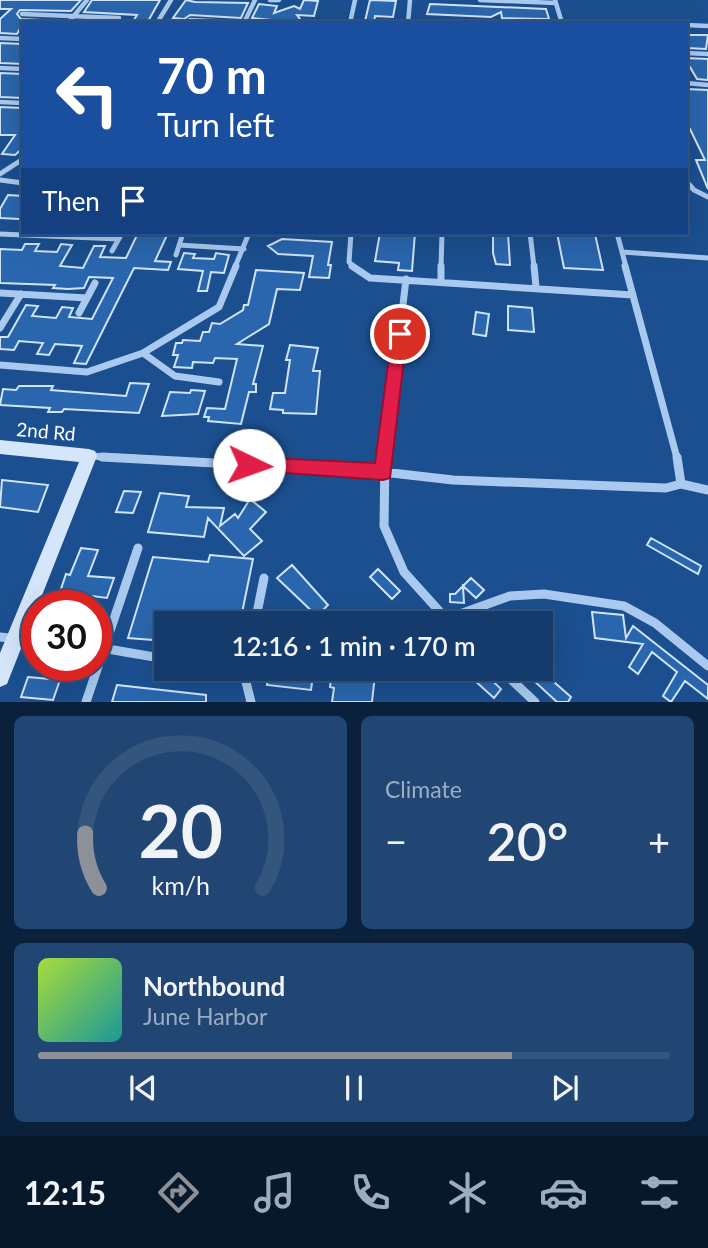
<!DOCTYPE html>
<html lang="en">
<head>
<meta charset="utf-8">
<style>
	:root { --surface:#143b6b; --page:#214673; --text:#f1f3f6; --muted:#9dadc1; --line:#33557e; --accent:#8c9099 }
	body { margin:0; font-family:Lato,sans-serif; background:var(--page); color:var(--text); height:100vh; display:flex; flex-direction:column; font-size:26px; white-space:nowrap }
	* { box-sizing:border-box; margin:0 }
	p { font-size:23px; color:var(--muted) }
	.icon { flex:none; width:38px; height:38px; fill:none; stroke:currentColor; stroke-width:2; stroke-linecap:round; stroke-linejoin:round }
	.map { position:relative; height:702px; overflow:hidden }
	.panel { display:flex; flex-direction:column; gap:14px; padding:14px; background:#0b203b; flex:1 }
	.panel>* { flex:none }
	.hud { position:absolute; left:21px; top:21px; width:667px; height:214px; border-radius:0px; box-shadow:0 7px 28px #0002,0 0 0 2px var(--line); background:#1a4fa0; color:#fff; overflow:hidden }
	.speed { position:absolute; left:21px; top:590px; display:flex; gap:14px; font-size:35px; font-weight:700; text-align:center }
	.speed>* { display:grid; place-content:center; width:91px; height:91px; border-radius:50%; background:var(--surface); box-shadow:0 7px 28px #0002,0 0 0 2px var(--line); line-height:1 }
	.speed .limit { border:10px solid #d22; background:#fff; color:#111 }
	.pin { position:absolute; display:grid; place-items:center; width:60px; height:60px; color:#fff; margin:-30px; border:4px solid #fff; border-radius:50%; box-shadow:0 2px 7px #0007 }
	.me { position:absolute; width:77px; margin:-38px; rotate:93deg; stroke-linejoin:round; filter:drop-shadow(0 0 5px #0008) }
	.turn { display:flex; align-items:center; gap:24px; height:147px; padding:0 21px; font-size:32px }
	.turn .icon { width:91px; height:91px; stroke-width:2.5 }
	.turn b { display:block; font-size:49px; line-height:60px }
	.then { display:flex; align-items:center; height:66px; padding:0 21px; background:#0003; gap:14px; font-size:26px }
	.big { font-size:52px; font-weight:600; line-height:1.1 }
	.panel .card { flex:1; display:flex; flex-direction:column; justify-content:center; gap:10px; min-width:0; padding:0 24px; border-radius:10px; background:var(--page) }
	.panel .dial { align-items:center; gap:0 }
	.dial svg { height:182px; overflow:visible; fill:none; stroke:var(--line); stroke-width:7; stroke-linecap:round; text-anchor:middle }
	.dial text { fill:var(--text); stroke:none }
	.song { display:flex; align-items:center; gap:21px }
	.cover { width:84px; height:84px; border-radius:10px; background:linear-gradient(135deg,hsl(80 70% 55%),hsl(180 70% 35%)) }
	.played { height:7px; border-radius:4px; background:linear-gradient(90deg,var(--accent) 75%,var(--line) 75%) }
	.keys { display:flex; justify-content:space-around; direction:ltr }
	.heat { display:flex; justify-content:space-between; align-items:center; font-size:38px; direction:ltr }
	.panel .tiles { flex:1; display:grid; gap:14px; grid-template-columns:1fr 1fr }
	.card:last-child { grid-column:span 2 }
	.trip { position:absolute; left:154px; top:611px; width:399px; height:70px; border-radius:0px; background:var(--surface); box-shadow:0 7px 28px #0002,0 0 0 2px var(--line); font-weight:600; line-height:70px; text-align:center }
	.dock { display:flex; height:112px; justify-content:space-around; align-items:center; background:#08182b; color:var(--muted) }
	.dock .icon { width:49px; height:49px }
	.dock .active { color:var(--accent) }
	.dock b { font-size:32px; color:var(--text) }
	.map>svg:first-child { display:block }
	.building { fill:#2a66ad; stroke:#cfe3fa; stroke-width:2 }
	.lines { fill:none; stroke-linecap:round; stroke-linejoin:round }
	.street-far3 { stroke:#a9c9ee; stroke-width:4.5 }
	.street-far2 { stroke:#a9c9ee; stroke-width:5 }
	.street-far1 { stroke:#a9c9ee; stroke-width:7 }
	.street { stroke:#a9c9ee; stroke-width:9 }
	.secondary { fill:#d6e6fa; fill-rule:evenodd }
	.route { fill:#e11d48; stroke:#92132f; stroke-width:2 }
	.labels { text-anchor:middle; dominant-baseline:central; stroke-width:7; stroke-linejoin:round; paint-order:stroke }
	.street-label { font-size:19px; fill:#fff; stroke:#1b4f8f }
</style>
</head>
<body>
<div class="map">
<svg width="708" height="702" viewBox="0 0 708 702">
	<rect width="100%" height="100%" fill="#1b4f8f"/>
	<!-- building -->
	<path class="building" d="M 0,0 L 81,0 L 71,11 L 20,10 L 17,14 L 21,19 L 64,21 L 63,23 L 23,23 L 17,34 L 0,33 L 0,19 L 11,9 L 0,9 Z
		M 92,0 L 160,0 L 147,23 L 132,23 L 137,15 L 84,12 Z
		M 186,0 L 195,2 L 248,3 L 241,18 L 190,15 L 184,19 L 173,18 Z
		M 304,0 L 318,1 L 314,16 L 297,15 L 303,23 L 252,18 L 259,4 L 277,6 L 274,13 L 294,6 L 300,9 Z
		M 370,0 L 396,1 L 393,17 L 375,16 L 374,22 L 365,21 Z
		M 430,4 L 546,9 L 549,19 L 502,18 L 501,12 L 491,17 L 427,14 Z
		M 686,35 L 708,35 L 706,49 L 686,48 Z
		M 0,43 L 23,44 L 23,64 L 0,63 Z
		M 686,58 L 708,59 L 708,80 L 697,79 L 690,67 L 686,67 Z
		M 0,73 L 23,74 L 23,98 L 0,97 Z
		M 686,89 L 708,90 L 708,189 L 696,160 L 705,160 L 690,129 L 686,129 Z
		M 0,107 L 23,108 L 23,148 L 15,155 L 2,154 L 15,135 L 0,135 Z
		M 8,195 L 23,196 L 23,214 L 19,219 L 0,218 L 0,209 Z
		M 138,233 L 168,233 L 155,261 L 171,262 L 168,270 L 134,268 L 86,364 L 74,363 L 82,346 L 55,344 L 49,355 L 37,354 L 43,343 L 19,341 L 14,350 L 0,349 L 0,337 L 8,337 L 26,305 L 38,306 L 32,316 L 56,318 L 62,307 L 73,308 L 69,317 L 92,319 L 113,278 L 89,277 L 84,288 L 68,289 L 53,288 L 55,285 L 0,283 L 0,249 L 22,250 L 25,244 L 39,244 L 35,251 L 57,252 L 61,244 L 72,245 L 60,266 L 83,268 L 94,246 L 105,246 L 100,257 L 126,258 Z
		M 380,233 L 415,233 L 412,271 L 398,270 L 399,263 L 375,261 Z
		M 493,233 L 508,233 L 510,265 L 496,264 L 493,253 Z
		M 557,233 L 595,234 L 603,270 L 564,268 Z
		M 282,239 L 332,242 L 328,265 L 331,265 L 329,278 L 309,277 L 313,256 L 278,254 L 268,246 Z
		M 184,253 L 195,254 L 193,258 L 214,259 L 216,253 L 229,255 L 224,273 L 211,272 L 207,291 L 198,291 L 203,271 L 178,269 Z
		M 256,270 L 304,273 L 300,290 L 277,289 L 269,324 L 237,344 L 263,346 L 253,384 L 256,384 L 256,392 L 249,392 L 241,424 L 208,421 L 209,417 L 204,417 L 207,408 L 225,409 L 237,359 L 215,358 L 213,363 L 193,362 L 192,368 L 174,367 L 178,355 L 173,355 L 176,343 L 182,343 L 183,340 L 200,341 L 203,332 L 209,332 L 212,323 L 220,324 L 243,310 L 244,305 L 248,305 Z
		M 508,306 L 532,308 L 534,332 L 508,330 Z
		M 476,312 L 489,314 L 486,336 L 473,334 Z
		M 290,345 L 318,348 L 313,371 L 320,371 L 316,414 L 283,413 L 283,410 L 270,409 L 273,393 L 285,393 L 290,360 L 286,360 Z
		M 130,383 L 149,384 L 139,413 L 64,409 L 62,412 L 48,412 L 50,408 L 0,405 L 3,389 L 16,390 L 19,386 L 53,386 L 51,390 L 126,396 Z
		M 191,390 L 205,391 L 198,414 L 162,416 L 170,392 L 190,393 Z
		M 2,480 L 48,485 L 38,512 L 0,507 Z
		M 124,491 L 141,492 L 133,513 L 116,512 Z
		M 160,493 L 189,496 L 186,507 L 224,508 L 220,526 L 235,514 L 238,518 L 250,499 L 266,512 L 250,529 L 262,541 L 244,556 L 208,518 L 204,537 L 148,532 Z
		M 651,538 L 701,566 L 698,574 L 647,545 Z
		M 81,548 L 98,550 L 88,576 L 114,578 L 107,598 L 60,592 L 66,574 L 70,575 Z
		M 210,555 L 253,559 L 240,623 L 166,623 L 166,641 L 128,638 L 153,557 L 208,562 Z
		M 292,565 L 328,605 L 317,616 L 277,578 Z
		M 378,569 L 400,591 L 392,599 L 370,577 Z
		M 471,578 L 484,590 L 476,598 L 463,586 L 464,603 L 450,602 L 450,594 L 455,594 Z
		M 592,612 L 623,615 L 626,638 L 633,626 L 708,685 L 708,699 L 685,681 L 671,702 L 663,696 L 677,672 L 652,652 L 638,674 L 629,667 L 643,644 L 595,638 Z
		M 270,668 L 314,668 L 311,690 L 267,685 Z
		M 520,668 L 538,668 L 571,697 L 568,702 L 557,702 Z
		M 480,669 L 501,689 L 494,698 L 473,679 Z
		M 332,670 L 375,675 L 372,702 L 332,702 L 334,688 L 330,687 Z
		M 28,677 L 60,680 L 53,700 L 21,697 Z
		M 117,685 L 206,695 L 206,702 L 112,702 Z"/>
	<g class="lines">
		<!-- street-far3 -->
		<path class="street-far3" d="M 270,0 L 279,0
			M 480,0 L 556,3
			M 555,0 L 562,23
			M 22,14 L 119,18
			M 190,20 L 254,23
			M 408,21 L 451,23
			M 68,23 L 87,0
			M 157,23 L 171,0
			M 244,23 L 255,0
			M 350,23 L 355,0
			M 408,23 L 410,0
			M 686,25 L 708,26
			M 0,38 L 23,39
			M 686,53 L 708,54
			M 0,68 L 23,69
			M 686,83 L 708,85
			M 0,102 L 23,103"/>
		<!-- street-far2 -->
		<path class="street-far2" d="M 0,174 L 23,159
			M 0,180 L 23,183
			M 686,181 L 694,190 L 708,197
			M 351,233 L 349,262 L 354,267
			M 530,233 L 534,267
			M 617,233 L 626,267
			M 0,234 L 119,239
			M 179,245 L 244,249
			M 112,251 L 122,233
			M 622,252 L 708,258
			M 176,255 L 183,233
			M 235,267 L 249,233
			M 441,267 L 442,233"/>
		<!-- street-far1 -->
		<path class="street-far1" d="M 352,266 L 370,278 L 633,295
			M 534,266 L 536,287
			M 625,266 L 677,458
			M 441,281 L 441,266
			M 0,293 L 87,298
			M 79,313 L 95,283
			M 0,328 L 21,294
			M 143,353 L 175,376 L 219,382
			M 0,365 L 87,372 L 143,353 L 219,307 L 236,266
			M 89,456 L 134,458
			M 385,458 L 406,279"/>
		<!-- street -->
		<path class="street" d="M 102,457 L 383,472 L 453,480 L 666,488 L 681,484 L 677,457
			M 385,457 L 384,526 L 404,572 L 450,623
			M 681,484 L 708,490
			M 446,619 L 510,596 L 544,594 L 624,606 L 655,623 L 708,666
			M 255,623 L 264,578
			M 0,637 L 37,641
			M 96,647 L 166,659
			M 213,668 L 244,674 L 251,702
			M 499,668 L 535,702
			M 86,702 L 138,548"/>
		<!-- secondary -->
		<path class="secondary" d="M 0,440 L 89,449 L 95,451 L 97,456 L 7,684 L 0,687 L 0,653 L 79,462 L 0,454 Z"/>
	</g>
	<!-- route -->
	<path class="route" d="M 400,329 L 407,334 L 390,478 L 383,480 L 243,470 L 240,465 L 243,459 L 249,457 L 375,463 L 392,334 Z"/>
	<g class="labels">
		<!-- street labels -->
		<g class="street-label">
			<text transform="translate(46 431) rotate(5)">2nd Rd</text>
		</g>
	</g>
</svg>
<div class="speed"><div class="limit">30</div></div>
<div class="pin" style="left:400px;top:334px;background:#d93025"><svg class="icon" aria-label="arrive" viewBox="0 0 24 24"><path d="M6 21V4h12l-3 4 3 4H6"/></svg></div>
<svg class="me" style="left:249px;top:465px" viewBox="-20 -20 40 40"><circle r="19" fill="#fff"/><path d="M0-13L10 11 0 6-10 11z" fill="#e11d48"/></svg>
<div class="trip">12:16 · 1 min · 170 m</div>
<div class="hud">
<div class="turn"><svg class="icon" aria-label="left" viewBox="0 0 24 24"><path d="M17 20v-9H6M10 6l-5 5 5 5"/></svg><div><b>70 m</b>Turn left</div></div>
<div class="then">Then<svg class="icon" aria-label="arrive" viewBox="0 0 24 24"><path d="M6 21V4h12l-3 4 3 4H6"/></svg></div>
</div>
</div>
<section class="panel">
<div class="tiles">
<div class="card dial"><svg viewBox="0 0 100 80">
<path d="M14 69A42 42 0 1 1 86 69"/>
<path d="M14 69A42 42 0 0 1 8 45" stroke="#8c9099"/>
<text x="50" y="56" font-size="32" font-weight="700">20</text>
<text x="50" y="72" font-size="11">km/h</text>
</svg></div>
<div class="card"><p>Climate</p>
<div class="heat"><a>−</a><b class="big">20°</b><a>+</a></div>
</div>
<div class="card">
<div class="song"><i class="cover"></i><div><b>Northbound</b><p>June Harbor</p></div></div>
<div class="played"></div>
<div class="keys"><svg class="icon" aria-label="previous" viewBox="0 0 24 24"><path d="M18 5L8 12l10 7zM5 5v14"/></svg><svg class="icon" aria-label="pause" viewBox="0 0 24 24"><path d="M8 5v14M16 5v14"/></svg><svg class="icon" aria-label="next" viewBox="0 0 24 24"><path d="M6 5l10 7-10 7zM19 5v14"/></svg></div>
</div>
</div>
</section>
<nav class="dock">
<b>12:15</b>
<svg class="icon active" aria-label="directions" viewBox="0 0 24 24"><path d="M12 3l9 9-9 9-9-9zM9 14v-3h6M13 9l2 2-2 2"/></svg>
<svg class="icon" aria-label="music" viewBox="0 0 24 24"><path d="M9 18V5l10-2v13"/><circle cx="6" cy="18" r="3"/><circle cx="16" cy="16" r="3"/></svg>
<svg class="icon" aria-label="phone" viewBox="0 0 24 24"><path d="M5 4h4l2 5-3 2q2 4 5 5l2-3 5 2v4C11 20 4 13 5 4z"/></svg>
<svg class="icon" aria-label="climate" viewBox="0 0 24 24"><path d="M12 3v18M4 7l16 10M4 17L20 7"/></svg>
<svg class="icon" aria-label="car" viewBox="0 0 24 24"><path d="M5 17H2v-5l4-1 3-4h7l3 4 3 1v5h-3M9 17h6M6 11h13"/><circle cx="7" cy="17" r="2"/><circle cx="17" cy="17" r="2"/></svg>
<svg class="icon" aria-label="filters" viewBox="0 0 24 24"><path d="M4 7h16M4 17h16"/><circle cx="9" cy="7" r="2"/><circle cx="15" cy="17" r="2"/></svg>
</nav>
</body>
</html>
